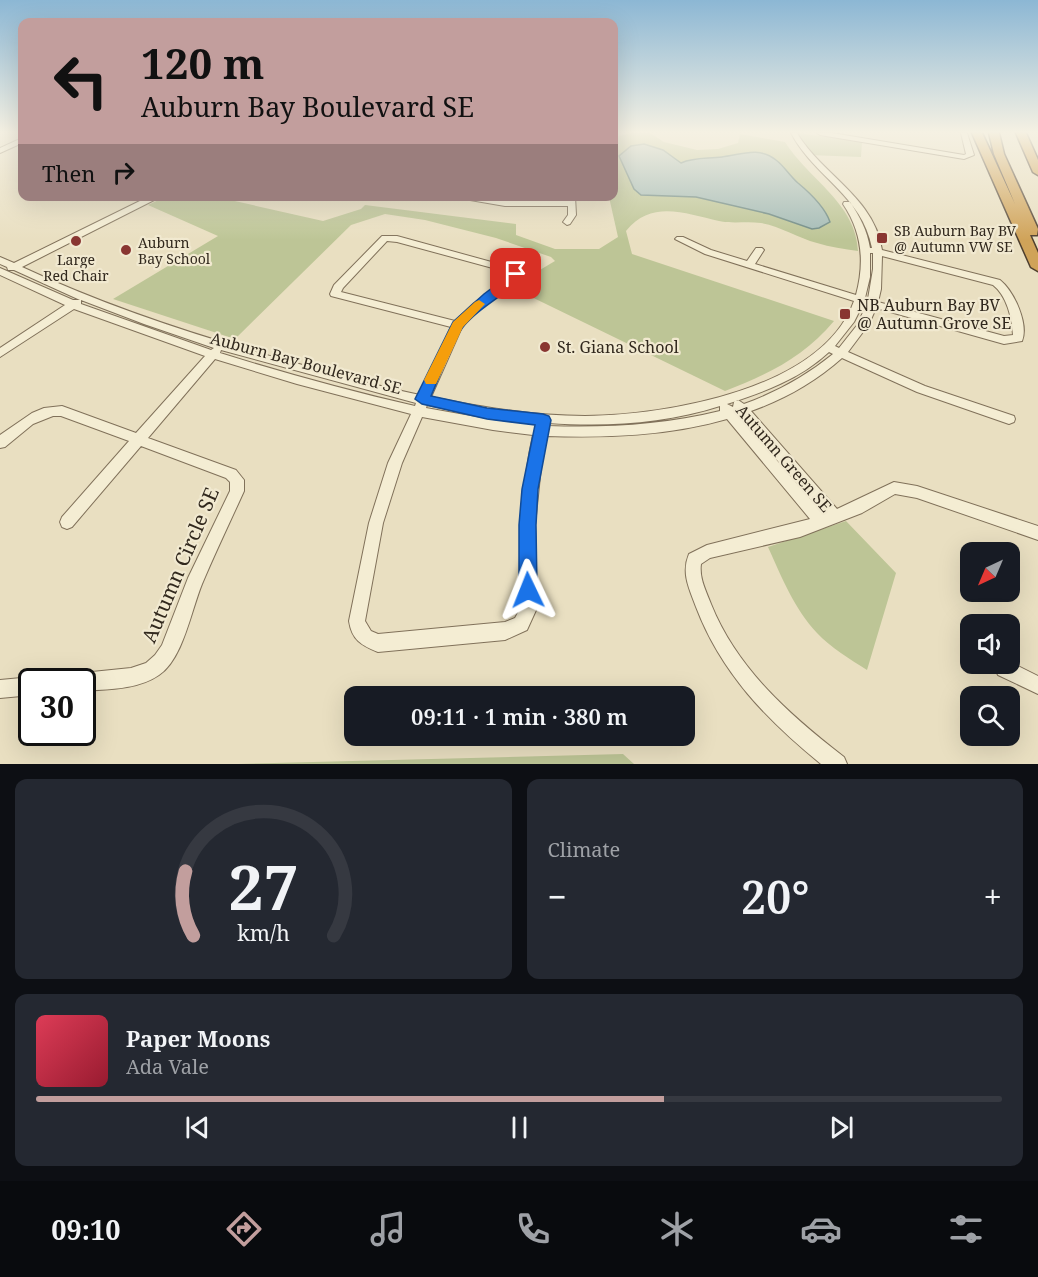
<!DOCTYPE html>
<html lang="en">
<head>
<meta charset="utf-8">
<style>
	:root { --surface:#171b24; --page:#242831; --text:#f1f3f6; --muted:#9ea1a6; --line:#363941; --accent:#c29e9d }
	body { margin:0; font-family:"Noto Serif",serif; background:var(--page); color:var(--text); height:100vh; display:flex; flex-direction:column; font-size:22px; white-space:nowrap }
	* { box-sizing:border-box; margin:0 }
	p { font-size:20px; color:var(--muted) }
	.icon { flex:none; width:33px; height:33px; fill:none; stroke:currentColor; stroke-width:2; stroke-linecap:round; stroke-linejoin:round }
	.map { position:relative; height:764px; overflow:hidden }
	.details { display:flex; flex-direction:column; gap:15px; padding:15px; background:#0d0f14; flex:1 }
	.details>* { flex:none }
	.banner { position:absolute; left:18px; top:18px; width:600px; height:183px; border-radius:12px; box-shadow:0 6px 24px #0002; background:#c29e9d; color:#111; overflow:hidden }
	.needle { width:39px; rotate:224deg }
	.buttons { position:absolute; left:960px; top:542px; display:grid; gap:12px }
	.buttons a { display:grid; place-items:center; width:60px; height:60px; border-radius:12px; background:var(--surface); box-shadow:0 6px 24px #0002; font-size:30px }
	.speed { position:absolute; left:18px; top:668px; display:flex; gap:12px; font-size:30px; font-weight:700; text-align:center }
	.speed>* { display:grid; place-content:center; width:78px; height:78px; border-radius:50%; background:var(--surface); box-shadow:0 6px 24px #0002; line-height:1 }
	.speed .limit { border:3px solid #111; border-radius:9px; background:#fff; color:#111 }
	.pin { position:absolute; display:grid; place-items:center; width:51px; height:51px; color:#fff; margin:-26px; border-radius:12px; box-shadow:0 3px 9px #0006 }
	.me { position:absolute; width:66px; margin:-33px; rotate:358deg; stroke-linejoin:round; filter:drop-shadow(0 0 4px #0008) }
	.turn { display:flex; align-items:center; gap:21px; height:126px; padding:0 24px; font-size:27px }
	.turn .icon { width:78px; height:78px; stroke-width:2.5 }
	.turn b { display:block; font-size:42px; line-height:51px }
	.then { display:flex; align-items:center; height:57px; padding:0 24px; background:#0003; gap:12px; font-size:22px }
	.big { font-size:45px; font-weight:600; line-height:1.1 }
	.details .tile { flex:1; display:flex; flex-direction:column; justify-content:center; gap:9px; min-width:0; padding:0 21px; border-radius:12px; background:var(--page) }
	.details .dial { align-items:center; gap:0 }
	.dial svg { height:156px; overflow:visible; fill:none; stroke:var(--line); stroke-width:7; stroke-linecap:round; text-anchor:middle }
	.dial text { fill:var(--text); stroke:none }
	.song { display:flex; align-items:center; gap:18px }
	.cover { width:72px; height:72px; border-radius:9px; background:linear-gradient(135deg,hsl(350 70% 55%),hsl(350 70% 35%)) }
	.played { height:6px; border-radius:3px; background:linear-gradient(90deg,var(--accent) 65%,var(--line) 65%) }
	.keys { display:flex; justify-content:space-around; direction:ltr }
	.heat { display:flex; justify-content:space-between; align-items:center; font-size:33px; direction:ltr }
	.details .tiles { flex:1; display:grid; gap:15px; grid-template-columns:1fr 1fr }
	.tile:last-child { grid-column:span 2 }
	.trip { position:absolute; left:344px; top:686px; width:351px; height:60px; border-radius:12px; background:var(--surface); box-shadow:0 6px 24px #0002; font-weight:600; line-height:60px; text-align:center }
	.menu { display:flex; height:96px; justify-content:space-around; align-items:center; background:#090b0e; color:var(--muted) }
	.menu .icon { width:42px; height:42px }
	.menu .current { color:var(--accent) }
	.menu b { font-size:27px; color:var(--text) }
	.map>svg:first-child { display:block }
	.green { fill:#bdc596 }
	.water { fill:#a3bbb6; stroke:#6c8883; stroke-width:1.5 }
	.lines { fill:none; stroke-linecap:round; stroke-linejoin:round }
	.minor-casing { stroke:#80715a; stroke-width:2 }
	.highway-casing { stroke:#4e3f2f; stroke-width:3 }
	.minor { fill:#f4edd3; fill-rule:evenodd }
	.highway { fill:#d0a359; fill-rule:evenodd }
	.route { fill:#1a73e8; stroke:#114b97; stroke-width:1.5 }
	.slow { fill:#f59e0b }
	.poi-dot { fill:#893631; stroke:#f1e9d0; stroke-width:2 }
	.labels { text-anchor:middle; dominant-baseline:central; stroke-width:4.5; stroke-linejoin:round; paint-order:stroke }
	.far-poi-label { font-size:14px; fill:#31281d; stroke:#f1e9d0; text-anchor:start }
	.poi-label { font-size:16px; fill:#31281d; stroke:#f1e9d0; text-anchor:start }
	.street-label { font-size:16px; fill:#31281d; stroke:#f1e9d0 }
	.near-street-label { font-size:20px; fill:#31281d; stroke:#f1e9d0 }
</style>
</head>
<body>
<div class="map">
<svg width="1038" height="764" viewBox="0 0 1038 764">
	<rect width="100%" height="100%" fill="#e9dfc1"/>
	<!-- green -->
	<path class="green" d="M 632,133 L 650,133 L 664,142 L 697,150 L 718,149 L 738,143 L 740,134 L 785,142 C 809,180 856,203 858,251 C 844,249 830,247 817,243 C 798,238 780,226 761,223 C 747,221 733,224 719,221 C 686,214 652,199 626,231 L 632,254 L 834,321 C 804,357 767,375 725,391 L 513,288 L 520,286 L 528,277 L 555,261 L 551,257 L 496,238 L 425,220 L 385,214 L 351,225 L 235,339 L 113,299 L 218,236 L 148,205 L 165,197 L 217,197 L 323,221 L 361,209 L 365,205 L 516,224 L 516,235 L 555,249 L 599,249 L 618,237 L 609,197 L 614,196 L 614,137 Z
		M 798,133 L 862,142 L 861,157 L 809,155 Z
		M 846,521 L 896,573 L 867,670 C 851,660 830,647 817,633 C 794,608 782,578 768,547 Z
		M 623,754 L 634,764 L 238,764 Z"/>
	<!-- water -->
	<path class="water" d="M 644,144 L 663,150 L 681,163 C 695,157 707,159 722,157 C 740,155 759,146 776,160 C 784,166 790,176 798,183 C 810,193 825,207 830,222 L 819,228 L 812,229 L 769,214 L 696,197 L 641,195 L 634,189 L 619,156 L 631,146 Z"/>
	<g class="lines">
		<defs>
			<path id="minor" d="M 791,133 L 797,133 C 822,175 875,198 882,250 L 1000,280 C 1014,291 1029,324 1022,341 L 1004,344 L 876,308 L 869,324 L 848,352 L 925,386 L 1014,416 L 1015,419 L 1014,422 L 1009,424 L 917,392 L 842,358 C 815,382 785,399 751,411 L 837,509 L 894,482 L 917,486 L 1038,526 L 1038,540 L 917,498 L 895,494 L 862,513 L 800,537 L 710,558 L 701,564 C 699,578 706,591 711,604 C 737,669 790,715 844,757 L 847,764 L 821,764 C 767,720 721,673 696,607 C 689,588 681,573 689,554 L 707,545 L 810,519 L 727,419 C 668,436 607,438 546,436 L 542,457 L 535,525 L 537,608 L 527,630 L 505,640 L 378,652 C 361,645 352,640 349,621 L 369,523 L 388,463 L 411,414 L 297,384 L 215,359 L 148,438 L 236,470 L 244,480 L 244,491 C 230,522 215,553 202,584 C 191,611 183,659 159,675 C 137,690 108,689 82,691 L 82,681 L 73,681 L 76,676 L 82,673 L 131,668 L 146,663 L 155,655 L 162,645 L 188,578 L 230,491 L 230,482 L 226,478 L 141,446 L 72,527 L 67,529 L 62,527 L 60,522 L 62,517 L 129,441 L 61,416 L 53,416 L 33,424 L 5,447 L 0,448 L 0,435 L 32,413 L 44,408 L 62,406 L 136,433 L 205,356 L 74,309 L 0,357 L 0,348 L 65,305 L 0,275 L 0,268 L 73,300 L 80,300 L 14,270 L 8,270 L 7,267 L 0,264 L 0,257 L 14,263 L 150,196 L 162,196 L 22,267 C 108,307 199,337 292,362 C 334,374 377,386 420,395 L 451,327 L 331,296 L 330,294 L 334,285 L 382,236 L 397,236 L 506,266 L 521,274 L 517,282 L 482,307 L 462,327 L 431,397 C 482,407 533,416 585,416 C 667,415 822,390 854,301 L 705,254 L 675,239 L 677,237 L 683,237 L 711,250 L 747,261 L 756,248 L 762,248 L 764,250 L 755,264 L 856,295 C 865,262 862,232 843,204 L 844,202 L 850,202 C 860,217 867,230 870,248 L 872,248 C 862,195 815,178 791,133 ZM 387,241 L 397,242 L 500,270 L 511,275 L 509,278 L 474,303 L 455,321 L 341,292 L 343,288 ZM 870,253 L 873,253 L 873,269 L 868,299 L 865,298 L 870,277 ZM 882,256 L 993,285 C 1007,296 1012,318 1013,335 L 1004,336 L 878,302 L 881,289 ZM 81,300 L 144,324 L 214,348 L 211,350 L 81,304 ZM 863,304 L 866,305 L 858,324 L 839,348 L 835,346 L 854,322 ZM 221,350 L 416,403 L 415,406 C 349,391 284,373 220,353 ZM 829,352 L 833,354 C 806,376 777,392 744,404 L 738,400 L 734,402 L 733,407 L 727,404 C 764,392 800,379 829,352 ZM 427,405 L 471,414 L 536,423 L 535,425 L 493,420 L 426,408 ZM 720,406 L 720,411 C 663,425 607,428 548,426 L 548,423 C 606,427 664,424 720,406 ZM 738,415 L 739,415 L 816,506 ZM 422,417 L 493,430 L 533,435 C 520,492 521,549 521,607 L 515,618 L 505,622 L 378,634 L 371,631 L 365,621 L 383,523 L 402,463 Z
				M 817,133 L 832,133 L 964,155 L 966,154 L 961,133 L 967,133 L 974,155 L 964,159 L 820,135 Z
				M 22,138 L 22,143 L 0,153 L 0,148 Z
				M 447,196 L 474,196 L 505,200 L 568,201 L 567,196 L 575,196 L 576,215 L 570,224 L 567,225 L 563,222 L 568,215 L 568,206 L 505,206 Z
				M 998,663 L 1010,662 L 1038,676 L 1038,694 L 998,675 L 995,669 Z
				M 32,677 L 39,681 L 32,681 L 32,695 L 0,698 L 0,680 Z"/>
			<path id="highway" d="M 972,133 L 982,133 L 1015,204 L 994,154 L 989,133 L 999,133 L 1004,154 L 1038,229 L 1037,235 L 1030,235 L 1038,253 L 1038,271 L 1031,267 Z
				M 1016,133 L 1026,133 L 1038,160 L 1038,175 L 1033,172 Z"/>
		</defs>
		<!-- minor casing -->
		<use href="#minor" class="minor-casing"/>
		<!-- highway casing -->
		<use href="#highway" class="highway-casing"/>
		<!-- minor -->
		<use href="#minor" class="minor"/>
		<!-- highway -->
		<use href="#highway" class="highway"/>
	</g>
	<!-- sky -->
	<linearGradient id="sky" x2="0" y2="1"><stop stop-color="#8cb7d4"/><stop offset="0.55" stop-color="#f5f1e3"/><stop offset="1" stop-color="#f5f1e3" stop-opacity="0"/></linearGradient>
	<rect width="1038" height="240" fill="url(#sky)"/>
	<!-- route -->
	<path class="route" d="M 516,270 L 522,274 C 513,292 476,308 463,327 C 451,343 440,376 431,396 L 487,408 L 543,414 L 549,416 L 551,420 L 538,489 L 536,525 L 537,590 L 535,597 L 528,599 L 521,597 L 519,590 L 519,525 L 522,489 L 535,425 L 487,419 L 422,404 L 415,399 L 453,322 L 484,294 Z"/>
	<!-- slow -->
	<path class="slow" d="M 479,300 L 485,304 L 463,327 L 436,384 L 426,384 L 424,380 L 453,322 L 475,302 Z"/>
	<!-- markers -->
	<g class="poi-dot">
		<rect x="876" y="232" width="12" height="12" rx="3"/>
		<circle cx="76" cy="241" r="6"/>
		<circle cx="126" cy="250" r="6"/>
		<rect x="839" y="308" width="12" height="12" rx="3"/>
		<circle cx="545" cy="347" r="6"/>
	</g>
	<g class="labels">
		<!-- far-poi labels -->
		<g class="far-poi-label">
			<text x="894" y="230">SB Auburn Bay BV<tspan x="894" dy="16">@ Autumn VW SE</tspan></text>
			<text x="138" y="242">Auburn<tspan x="138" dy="16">Bay School</tspan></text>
			<text x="76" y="259" text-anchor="middle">Large<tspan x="76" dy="16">Red Chair</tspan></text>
		</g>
		<!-- poi labels -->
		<g class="poi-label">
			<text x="857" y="305">NB Auburn Bay BV<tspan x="857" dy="18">@ Autumn Grove SE</tspan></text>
			<text x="557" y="347">St. Giana School</text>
		</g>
		<!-- street labels -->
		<g class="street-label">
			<text transform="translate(306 363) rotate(15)">Auburn Bay Boulevard SE</text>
			<text transform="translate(784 458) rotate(49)">Autumn Green SE</text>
		</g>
		<!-- near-street labels -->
		<g class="near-street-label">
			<text transform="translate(180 565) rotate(-67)">Autumn Circle SE</text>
		</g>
	</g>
</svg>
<div class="buttons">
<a><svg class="needle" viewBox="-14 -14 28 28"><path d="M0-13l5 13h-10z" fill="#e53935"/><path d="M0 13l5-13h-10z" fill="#9ea1a6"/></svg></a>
<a><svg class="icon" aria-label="sound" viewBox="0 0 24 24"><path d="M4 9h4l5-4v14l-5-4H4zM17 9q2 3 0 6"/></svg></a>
<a><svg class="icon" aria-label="search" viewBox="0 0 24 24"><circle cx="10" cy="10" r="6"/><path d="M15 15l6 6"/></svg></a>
</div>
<div class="speed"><div class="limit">30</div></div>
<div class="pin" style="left:516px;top:274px;background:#d93025"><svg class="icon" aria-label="arrive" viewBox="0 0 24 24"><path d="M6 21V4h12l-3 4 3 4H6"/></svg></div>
<svg class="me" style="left:528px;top:590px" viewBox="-20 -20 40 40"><path d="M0-17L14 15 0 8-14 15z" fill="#1a73e8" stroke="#fff" stroke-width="4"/></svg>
<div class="trip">09:11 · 1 min · 380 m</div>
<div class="banner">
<div class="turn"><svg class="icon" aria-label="left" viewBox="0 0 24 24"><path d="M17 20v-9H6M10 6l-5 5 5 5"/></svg><div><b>120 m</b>Auburn Bay Boulevard SE</div></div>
<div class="then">Then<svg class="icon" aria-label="right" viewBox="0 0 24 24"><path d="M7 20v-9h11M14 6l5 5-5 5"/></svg></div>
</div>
</div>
<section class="details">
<div class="tiles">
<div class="tile dial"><svg viewBox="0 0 100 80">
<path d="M14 69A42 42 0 1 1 86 69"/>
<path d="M14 69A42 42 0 0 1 10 36" stroke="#c29e9d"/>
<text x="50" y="56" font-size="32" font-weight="700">27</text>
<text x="50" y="72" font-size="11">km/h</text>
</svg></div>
<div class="tile"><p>Climate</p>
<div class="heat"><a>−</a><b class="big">20°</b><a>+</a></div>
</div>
<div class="tile">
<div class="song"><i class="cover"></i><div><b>Paper Moons</b><p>Ada Vale</p></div></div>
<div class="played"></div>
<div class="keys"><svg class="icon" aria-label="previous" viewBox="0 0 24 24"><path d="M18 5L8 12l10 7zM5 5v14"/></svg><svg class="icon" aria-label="pause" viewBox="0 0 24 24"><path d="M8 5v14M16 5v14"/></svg><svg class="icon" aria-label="next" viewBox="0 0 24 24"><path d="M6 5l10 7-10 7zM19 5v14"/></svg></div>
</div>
</div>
</section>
<nav class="menu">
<b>09:10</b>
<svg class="icon current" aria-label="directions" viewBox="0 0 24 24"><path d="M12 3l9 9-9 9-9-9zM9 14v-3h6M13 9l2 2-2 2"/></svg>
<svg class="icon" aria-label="music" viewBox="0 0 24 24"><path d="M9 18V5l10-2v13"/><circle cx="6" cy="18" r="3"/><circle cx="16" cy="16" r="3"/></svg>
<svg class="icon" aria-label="phone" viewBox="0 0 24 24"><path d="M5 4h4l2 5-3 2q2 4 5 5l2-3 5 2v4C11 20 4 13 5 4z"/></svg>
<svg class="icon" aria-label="climate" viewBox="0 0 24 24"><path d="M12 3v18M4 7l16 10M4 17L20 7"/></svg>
<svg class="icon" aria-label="car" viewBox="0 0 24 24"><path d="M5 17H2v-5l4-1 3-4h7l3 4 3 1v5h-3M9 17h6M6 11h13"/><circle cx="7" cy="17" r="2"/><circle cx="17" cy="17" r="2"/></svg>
<svg class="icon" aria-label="filters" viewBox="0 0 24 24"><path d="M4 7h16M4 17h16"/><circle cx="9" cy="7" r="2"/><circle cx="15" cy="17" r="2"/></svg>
</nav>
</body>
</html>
